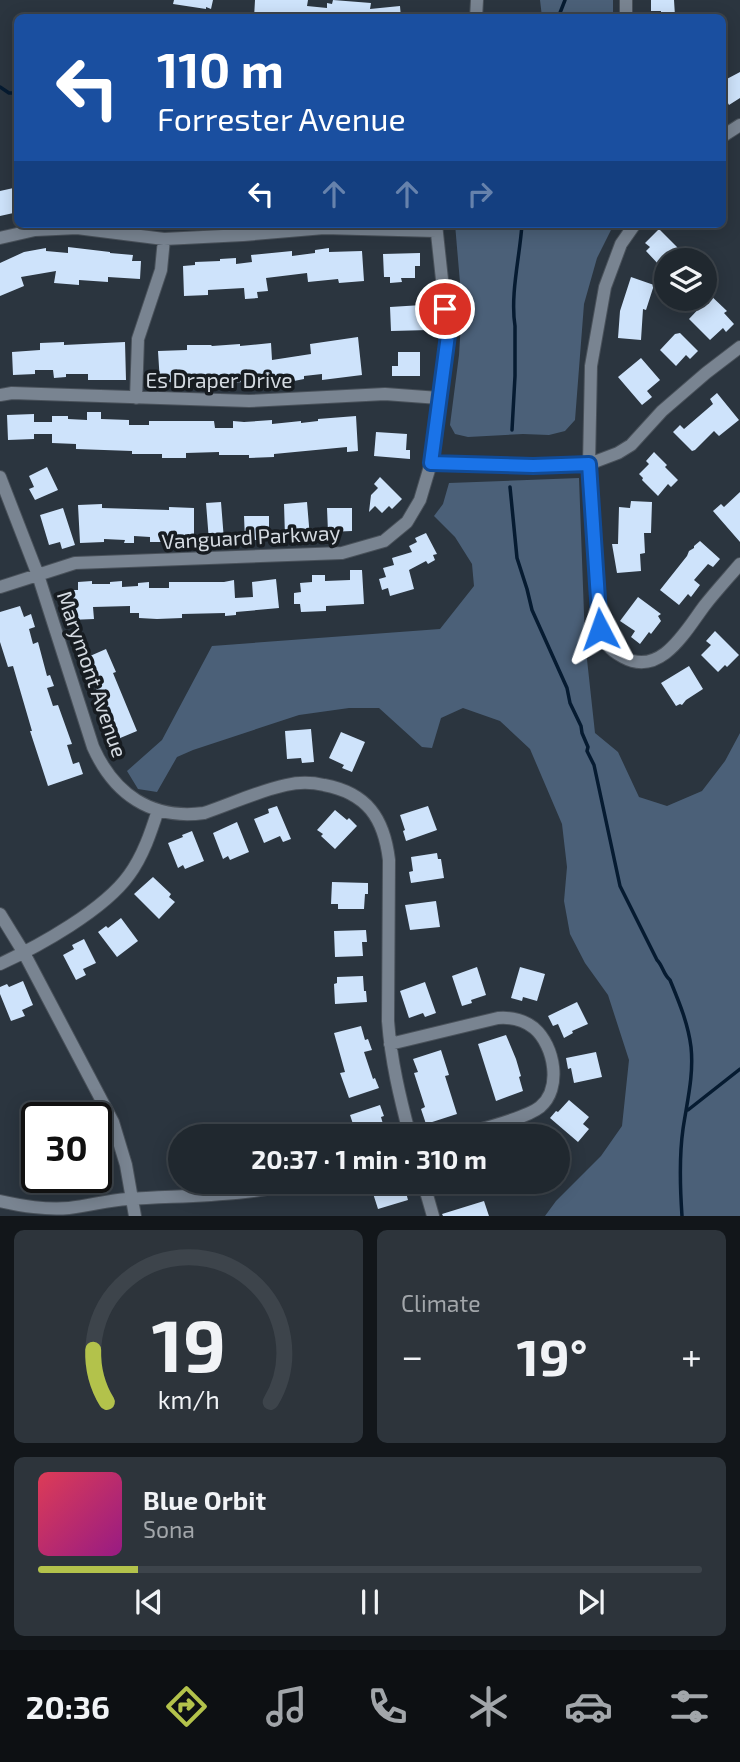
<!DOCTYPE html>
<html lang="en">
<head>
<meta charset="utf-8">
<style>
	:root { --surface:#20282f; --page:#2d343b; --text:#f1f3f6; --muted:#a2a6aa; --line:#3d444b; --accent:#b3c24b }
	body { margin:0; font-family:"Exo 2",sans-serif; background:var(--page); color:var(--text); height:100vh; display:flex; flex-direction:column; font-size:26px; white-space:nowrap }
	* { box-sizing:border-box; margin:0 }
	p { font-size:23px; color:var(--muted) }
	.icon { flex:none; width:38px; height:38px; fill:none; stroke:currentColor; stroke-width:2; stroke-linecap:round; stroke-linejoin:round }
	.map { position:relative; height:1216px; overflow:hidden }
	.drawer { display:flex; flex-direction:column; gap:14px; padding:14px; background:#12161a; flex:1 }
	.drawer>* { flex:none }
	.hud { position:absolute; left:14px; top:14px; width:712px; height:214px; border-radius:10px; box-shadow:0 4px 18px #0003,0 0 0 2px var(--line); background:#1a4fa0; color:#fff; overflow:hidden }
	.buttons { position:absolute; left:654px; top:248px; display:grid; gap:14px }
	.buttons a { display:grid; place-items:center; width:63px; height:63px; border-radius:50%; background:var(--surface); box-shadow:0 4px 18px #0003,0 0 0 2px var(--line); font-size:35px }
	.speed { position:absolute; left:21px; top:1102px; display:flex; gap:14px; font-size:35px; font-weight:700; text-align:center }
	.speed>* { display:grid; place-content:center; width:91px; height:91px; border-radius:50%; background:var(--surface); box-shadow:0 4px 18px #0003,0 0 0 2px var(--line); line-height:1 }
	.speed .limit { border:4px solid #111; border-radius:10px; background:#fff; color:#111 }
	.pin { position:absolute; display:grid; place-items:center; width:60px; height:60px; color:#fff; margin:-30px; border:4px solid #fff; border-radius:50%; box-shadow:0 2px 7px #0007 }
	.me { position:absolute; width:77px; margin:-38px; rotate:356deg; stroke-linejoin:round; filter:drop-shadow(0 0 5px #0008) }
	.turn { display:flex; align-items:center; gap:24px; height:147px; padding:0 28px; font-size:32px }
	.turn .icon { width:91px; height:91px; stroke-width:2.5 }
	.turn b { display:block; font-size:49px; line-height:60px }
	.lanes { display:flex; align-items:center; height:66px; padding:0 28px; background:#0003; justify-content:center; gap:35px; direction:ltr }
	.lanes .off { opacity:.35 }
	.big { font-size:52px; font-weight:700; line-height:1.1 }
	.drawer .widget { flex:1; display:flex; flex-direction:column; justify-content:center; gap:10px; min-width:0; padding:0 24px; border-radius:10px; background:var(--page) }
	.drawer .dial { align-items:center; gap:0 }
	.dial svg { height:182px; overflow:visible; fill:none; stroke:var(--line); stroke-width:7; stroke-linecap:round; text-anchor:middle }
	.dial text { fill:var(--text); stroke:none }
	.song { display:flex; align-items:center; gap:21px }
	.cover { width:84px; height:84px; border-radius:10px; background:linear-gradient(135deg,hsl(350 70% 55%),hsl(310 70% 35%)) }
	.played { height:7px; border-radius:4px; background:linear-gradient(90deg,var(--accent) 15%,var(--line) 15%) }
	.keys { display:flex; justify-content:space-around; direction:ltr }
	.heat { display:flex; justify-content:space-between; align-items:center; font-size:38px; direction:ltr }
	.drawer .tiles { flex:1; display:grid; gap:14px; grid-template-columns:1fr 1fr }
	.widget:last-child { grid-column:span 2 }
	.trip { position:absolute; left:168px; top:1124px; width:402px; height:70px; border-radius:35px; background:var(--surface); box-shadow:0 4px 18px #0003,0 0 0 2px var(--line); font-weight:700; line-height:70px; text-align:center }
	.tabs { display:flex; height:112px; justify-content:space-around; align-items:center; background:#0d1013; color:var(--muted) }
	.tabs .icon { width:49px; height:49px }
	.tabs .current { color:var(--accent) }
	.tabs b { font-size:32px; color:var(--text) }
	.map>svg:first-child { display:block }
	.green { fill:#4b6078 }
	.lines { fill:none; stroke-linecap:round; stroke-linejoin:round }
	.stream { stroke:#061b31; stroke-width:3.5 }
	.building { fill:#cee3fb }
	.minor-casing { stroke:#49515a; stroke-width:14 }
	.minor { stroke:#798491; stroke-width:12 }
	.route-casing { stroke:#114b97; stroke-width:18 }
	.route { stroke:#1a73e8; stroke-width:12 }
	.labels { text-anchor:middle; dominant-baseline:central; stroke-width:7; stroke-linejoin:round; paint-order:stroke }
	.street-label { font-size:21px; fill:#d4dae1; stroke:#171c21 }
</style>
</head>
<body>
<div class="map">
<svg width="740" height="1216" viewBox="0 0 740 1216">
	<rect width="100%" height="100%" fill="#2b353f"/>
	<!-- green -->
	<path class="green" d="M 540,0 L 613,0 L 613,17 L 542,17 Z
		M 455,224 L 614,224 L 597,258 L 584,304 L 575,420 L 565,431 L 549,435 L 523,434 L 468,437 L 455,434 L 450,425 L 459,355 L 462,306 Z
		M 579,478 L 585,641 L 595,733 L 618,752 L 639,797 L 667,806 L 702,791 L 725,761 L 740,733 L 740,1216 L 545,1216 L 556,1201 L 601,1156 L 622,1126 L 629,1060 L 608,995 L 585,963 L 570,934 L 564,901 L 567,867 L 562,824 L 530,749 L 500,721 L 463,708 L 441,718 L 432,748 L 422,747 L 379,708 L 349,708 L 299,715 L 193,750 L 177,757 L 157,792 L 138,789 L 127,771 L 162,740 L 212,646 L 440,629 L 474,586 L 472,564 L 455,537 L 434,516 L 443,504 L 449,483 Z"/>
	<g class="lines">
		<!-- stream -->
		<path class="stream" d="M 558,18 L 565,0
			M 0,87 L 9,93 L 18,93
			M 512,430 L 515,376 L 515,326 C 510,294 520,256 522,224
			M 510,487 L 517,558 L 527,589 L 532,610 L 567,688 L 570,703 L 581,726 L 582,733 L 588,747 L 587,751 L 594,765 L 620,886 L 657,960 C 663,966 663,974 670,980 C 679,1002 688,1023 691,1047 C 694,1075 687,1102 683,1129 C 679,1157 680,1187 682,1216
			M 688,1110 L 740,1069"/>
	</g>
	<!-- building -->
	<path class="building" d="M 174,0 L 213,0 L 211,9 L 206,7 L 206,9 L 173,4 Z
		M 255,0 L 308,0 L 307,6 L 327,8 L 327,3 L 332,4 L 333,0 L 371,3 L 370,9 L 400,6 L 401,18 L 310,18 L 298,15 L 298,18 L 254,18 Z
		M 651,0 L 674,0 L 675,16 L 661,17 L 661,11 L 651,11 Z
		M 740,72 L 740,98 L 729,105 L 723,94 L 723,81 Z
		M 18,187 L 18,212 L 0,216 L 0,191 Z
		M 659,229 L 679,249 L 661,267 L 646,251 L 650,247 L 645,243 Z
		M 68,247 L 110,252 L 110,253 L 133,255 L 132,261 L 141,261 L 140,279 L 108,277 L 108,282 L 79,280 L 79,285 L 54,283 L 56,271 L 21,277 L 24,286 L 0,296 L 0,263 L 24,252 L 46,248 L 46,251 L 68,253 Z
		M 329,248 L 329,252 L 362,251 L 364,281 L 339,283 L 338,279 L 308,282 L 307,273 L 266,278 L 268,291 L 257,292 L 258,298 L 245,299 L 244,288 L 208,290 L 208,295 L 184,296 L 183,266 L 195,265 L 195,262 L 220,261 L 220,259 L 236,258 L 236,264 L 252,262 L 251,255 L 292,251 L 292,256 L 315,253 L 315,250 Z
		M 420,253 L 420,266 L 415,266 L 415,278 L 401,278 L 402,282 L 390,283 L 390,277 L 384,277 L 383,254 Z
		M 631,277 L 654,285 L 646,310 L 643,309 L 641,340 L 618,338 L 620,311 Z
		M 706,291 L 727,311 L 724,313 L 734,324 L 726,332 L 723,328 L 710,340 L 689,319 L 706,301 Z
		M 422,305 L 422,318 L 429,318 L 429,330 L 391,331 L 390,307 Z
		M 680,333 L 698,351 L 690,359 L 686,355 L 676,366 L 660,350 L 675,334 Z
		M 358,337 L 362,375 L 322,380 L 322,374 L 304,376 L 304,379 L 289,382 L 289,379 L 260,382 L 259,375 L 243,377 L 243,382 L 229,383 L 229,376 L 213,377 L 213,384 L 200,384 L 199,376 L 172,378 L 172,382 L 160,383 L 158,351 L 187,350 L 187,345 L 211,345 L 212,346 L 240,344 L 240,346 L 271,343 L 272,360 L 311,354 L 310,344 Z
		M 64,342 L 64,345 L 125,342 L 126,380 L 88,380 L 88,374 L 66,374 L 66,377 L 54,378 L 53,370 L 35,370 L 35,374 L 13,375 L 12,352 L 40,350 L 40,343 Z
		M 398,352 L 420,352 L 420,376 L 392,376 L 392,366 L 398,366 Z
		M 641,358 L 660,380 L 647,391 L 652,397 L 642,405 L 618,377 Z
		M 717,393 L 739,420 L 719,436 L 714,431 L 695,450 L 692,451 L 673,432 L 680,425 L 684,429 L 713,404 L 710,399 Z
		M 87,412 L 101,412 L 101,419 L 129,420 L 129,425 L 149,425 L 149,421 L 214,421 L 215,428 L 233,428 L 233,421 L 244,422 L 272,420 L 272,424 L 301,421 L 301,423 L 318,421 L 318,419 L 356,416 L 358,451 L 347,452 L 347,447 L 274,454 L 274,457 L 249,458 L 249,455 L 219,455 L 219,452 L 186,453 L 186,458 L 162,458 L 162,454 L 132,454 L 132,451 L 76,449 L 76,444 L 52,443 L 52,434 L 34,434 L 34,439 L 8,440 L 7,415 L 34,414 L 34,422 L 52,422 L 52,416 L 68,416 L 68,419 L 87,420 Z
		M 376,432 L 407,434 L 406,450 L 410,450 L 410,459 L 374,456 Z
		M 654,452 L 667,465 L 665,467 L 678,480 L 671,487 L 668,484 L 658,496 L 642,480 L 643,478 L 639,474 L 649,464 L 646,461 Z
		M 47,467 L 58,490 L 35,500 L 29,489 L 34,487 L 29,476 Z
		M 380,477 L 402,499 L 392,509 L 389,506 L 382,513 L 375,506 L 369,512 L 371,495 L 378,488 L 374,484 Z
		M 740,492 L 740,542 L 713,511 L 721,504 L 724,507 Z
		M 631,501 L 652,502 L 651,533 L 644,533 L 645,553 L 640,554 L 641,571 L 617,573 L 612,544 L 618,544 L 619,507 L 630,508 Z
		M 221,502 L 224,540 L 209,541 L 206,503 Z
		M 307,502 L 310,538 L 285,537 L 284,504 Z
		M 102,504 L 102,508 L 169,510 L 169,507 L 194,508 L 194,542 L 186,542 L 186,538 L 166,537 L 166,542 L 150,542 L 150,537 L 134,536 L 134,543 L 124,543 L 125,540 L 104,539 L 104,542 L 80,543 L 78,505 Z
		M 63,508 L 75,545 L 62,549 L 60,542 L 49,545 L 40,515 Z
		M 327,508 L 352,508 L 352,531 L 328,532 Z
		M 244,516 L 269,516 L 269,540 L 245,540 Z
		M 426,533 L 437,554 L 433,555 L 435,560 L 428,564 L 426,561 L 409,570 L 414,589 L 390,596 L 388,588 L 382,590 L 379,579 L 386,577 L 383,568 L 394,565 L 392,558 L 412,552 L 409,546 L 417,542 L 415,538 Z
		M 700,541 L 720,559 L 713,567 L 708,564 L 694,580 L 700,585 L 691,597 L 688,594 L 679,605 L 660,590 L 687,556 L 689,551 L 694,548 L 694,546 Z
		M 350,570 L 362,570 L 364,604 L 326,606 L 326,611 L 301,612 L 300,604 L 294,604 L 294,593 L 301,592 L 300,583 L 312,582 L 312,575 L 325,575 L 325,581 L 350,580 Z
		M 276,579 L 279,608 L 236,612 L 236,615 L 225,616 L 225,613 L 182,614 L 182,618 L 157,619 L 139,618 L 139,613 L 130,613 L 130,606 L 93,607 L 94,619 L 70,620 L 68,590 L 78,590 L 78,582 L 92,581 L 92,584 L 110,584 L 110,582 L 122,581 L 122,587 L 138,586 L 138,583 L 149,582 L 149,588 L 169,588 L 169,582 L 224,582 L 234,580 L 235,598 L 253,597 L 252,582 Z
		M 638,597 L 661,614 L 658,616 L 661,621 L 651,634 L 649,632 L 640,644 L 631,637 L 635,631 L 620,621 Z
		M 20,606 L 24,617 L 31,614 L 35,627 L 29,629 L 33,644 L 38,642 L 47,676 L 50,675 L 54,686 L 47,688 L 53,706 L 58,705 L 72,744 L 67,745 L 73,764 L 79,762 L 83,774 L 48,786 L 30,731 L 32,731 L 13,666 L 8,667 L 0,642 L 0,612 Z
		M 715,631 L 739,655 L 727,667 L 725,665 L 718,672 L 701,655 L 711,645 L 706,641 Z
		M 106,649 L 116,672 L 113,673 L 137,731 L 113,741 L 108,727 L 111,726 L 87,666 L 93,664 L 90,656 Z
		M 689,666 L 703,689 L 686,700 L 682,705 L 680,704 L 676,706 L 661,683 Z
		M 311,729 L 314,762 L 302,763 L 301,758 L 287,759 L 285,731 Z
		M 341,732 L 365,742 L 352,772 L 342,768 L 344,765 L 329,758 Z
		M 277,806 L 291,839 L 283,842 L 280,836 L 264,843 L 254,819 L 269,813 L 268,809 Z
		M 428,806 L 437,830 L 406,841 L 403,831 L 405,830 L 400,815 Z
		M 335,810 L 347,820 L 349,818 L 357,826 L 335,849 L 321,836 L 323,834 L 317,830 Z
		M 237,822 L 249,852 L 230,860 L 228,856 L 223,859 L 213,833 Z
		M 192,831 L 204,861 L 185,869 L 183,865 L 178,868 L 168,843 L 183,837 L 182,835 Z
		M 437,853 L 438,859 L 441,859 L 444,878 L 411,883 L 409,872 L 413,871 L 411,857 Z
		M 153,877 L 171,894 L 169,897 L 175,902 L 159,919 L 134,894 Z
		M 332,882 L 368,883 L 368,894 L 365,894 L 364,909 L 338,909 L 338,904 L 331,904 Z
		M 436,901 L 440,927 L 410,930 L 405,905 Z
		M 121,918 L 138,941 L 117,957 L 98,932 L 106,926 L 108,928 Z
		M 366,930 L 367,942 L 362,942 L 363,956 L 335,957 L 334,931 Z
		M 84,939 L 96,963 L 83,969 L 86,975 L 76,980 L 63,955 L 74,949 L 72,945 Z
		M 477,967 L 486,995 L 471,1000 L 472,1003 L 462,1006 L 452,976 Z
		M 520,967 L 545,974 L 537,1001 L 523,997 L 522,1001 L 511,998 Z
		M 363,976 L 364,991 L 366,991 L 367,1002 L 335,1004 L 334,984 L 337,983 L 337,977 Z
		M 23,981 L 33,1005 L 22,1010 L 25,1016 L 11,1021 L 0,994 L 0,987 L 7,984 L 9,987 Z
		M 425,982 L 436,1013 L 425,1017 L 423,1013 L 409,1018 L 400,991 Z
		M 577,1002 L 588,1024 L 572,1031 L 573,1033 L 564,1038 L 558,1024 L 553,1026 L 548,1016 Z
		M 361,1026 L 365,1040 L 368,1039 L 372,1050 L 364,1052 L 373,1079 L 375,1078 L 379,1088 L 349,1098 L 340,1073 L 345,1072 L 334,1033 Z
		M 506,1035 L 516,1059 L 521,1076 L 519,1077 L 523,1091 L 496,1101 L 478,1044 Z
		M 441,1050 L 449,1075 L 445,1076 L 457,1114 L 426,1124 L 421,1109 L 425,1107 L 414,1073 L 418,1072 L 413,1059 Z
		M 596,1052 L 602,1077 L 574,1083 L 571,1068 L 568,1069 L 566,1058 Z
		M 569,1100 L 589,1117 L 583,1124 L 589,1129 L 578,1142 L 550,1118 L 556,1111 L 558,1112 Z
		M 380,1105 L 384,1116 L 381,1117 L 385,1131 L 372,1136 L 357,1136 L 350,1115 Z
		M 379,1181 L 399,1181 L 402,1190 L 405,1189 L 408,1200 L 378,1209 L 370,1184 Z
		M 484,1201 L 489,1216 L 443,1216 L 442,1214 Z"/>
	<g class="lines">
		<defs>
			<path id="minor" d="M 476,18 L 477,0
				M 626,18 L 626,0
				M 723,136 L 740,125
				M 635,224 L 621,244 L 605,287 L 591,366 L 589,464 L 600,629 C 606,644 608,649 623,657 C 661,678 686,630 705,605 C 716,591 728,578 740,564
				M 0,238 L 35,230 L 77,228 L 164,239 L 243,235 L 324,228 L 436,231
				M 0,395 L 12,393 L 41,394 L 249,401 L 385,394 L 439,398
				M 136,398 L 138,339 L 161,270 L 164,239
				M 431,463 L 533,466 L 589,464 L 618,453 L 631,445 L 662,411 L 706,373 L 740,347
				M 0,477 L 38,575 L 93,747 C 114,794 151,820 204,813 C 231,804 258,791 286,785 C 299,782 311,782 324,785 C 367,793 384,818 389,860 L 388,1021 C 391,1061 400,1098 410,1136
				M 0,587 L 75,563 L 342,553 L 384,541 L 407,522 L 420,500 L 431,463 L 448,335 L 436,224
				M 0,914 L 24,953 L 113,1122 L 126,1165 L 135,1216
				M 0,964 C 39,946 104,910 129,875 C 143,856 151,832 158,810
				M 390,1044 L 498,1018 C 511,1017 524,1020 534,1028 C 555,1046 562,1089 540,1107 C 525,1119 477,1130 457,1136
				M 423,1181 L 433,1216
				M 0,1201 C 23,1206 45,1210 69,1208 C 89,1206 108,1200 128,1199 C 187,1195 246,1197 304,1181"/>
		</defs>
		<!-- minor casing -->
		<use href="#minor" class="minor-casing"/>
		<!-- minor -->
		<use href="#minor" class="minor"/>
	</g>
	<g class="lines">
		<defs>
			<path id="route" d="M 445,309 L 448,335 L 431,463 L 533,466 L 589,464 L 600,629"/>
		</defs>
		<!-- route casing -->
		<use href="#route" class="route-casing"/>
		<!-- route -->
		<use href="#route" class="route"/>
	</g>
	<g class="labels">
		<!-- street labels -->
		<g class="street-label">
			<text x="219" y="379">Es Draper Drive</text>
			<text transform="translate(251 536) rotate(-3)">Vanguard Parkway</text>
			<text transform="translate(93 674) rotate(71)">Marymont Avenue</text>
		</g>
	</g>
</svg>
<div class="buttons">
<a><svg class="icon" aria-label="layers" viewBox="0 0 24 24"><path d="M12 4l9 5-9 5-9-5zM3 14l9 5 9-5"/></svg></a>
</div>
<div class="speed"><div class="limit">30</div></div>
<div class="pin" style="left:445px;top:309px;background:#d93025"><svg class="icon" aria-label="arrive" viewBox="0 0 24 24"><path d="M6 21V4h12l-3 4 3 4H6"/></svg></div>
<svg class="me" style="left:600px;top:629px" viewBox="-20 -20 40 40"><path d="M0-17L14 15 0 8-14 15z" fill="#1a73e8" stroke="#fff" stroke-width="4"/></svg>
<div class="trip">20:37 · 1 min · 310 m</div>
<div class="hud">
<div class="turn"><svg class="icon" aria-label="left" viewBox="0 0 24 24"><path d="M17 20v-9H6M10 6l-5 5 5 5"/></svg><div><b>110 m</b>Forrester Avenue</div></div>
<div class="lanes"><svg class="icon" aria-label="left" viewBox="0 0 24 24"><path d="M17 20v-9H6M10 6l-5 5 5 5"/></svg><svg class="icon off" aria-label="ahead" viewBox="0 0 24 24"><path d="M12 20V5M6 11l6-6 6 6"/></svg><svg class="icon off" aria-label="ahead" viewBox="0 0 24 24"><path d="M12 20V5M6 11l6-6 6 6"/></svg><svg class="icon off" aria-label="right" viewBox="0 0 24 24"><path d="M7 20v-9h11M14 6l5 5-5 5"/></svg></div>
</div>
</div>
<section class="drawer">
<div class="tiles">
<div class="widget dial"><svg viewBox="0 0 100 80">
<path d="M14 69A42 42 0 1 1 86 69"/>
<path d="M14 69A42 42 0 0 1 8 46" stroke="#b3c24b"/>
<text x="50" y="56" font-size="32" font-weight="700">19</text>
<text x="50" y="72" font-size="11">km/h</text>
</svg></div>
<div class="widget"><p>Climate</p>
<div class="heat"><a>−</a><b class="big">19°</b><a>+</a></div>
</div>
<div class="widget">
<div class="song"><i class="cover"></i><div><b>Blue Orbit</b><p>Sona</p></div></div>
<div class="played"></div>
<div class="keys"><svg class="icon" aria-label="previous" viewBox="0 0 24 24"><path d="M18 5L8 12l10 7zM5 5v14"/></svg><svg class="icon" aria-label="pause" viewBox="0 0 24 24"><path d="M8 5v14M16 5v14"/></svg><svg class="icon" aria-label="next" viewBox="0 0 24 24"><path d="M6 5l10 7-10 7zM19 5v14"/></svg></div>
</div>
</div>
</section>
<nav class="tabs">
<b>20:36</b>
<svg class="icon current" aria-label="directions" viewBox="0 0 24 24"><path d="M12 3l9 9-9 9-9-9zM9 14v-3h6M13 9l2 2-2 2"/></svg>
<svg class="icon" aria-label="music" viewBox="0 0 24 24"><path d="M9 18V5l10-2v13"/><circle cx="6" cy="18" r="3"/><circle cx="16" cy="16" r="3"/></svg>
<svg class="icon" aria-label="phone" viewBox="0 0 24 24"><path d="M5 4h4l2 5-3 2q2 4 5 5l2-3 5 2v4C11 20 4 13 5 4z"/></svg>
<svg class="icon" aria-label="climate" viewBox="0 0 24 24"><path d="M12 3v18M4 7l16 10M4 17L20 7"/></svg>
<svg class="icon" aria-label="car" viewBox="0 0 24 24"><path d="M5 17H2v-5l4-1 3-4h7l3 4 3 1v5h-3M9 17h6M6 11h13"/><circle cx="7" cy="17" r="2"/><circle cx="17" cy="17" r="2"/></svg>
<svg class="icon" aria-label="filters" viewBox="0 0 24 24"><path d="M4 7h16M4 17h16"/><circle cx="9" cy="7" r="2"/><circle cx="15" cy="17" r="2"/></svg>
</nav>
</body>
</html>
